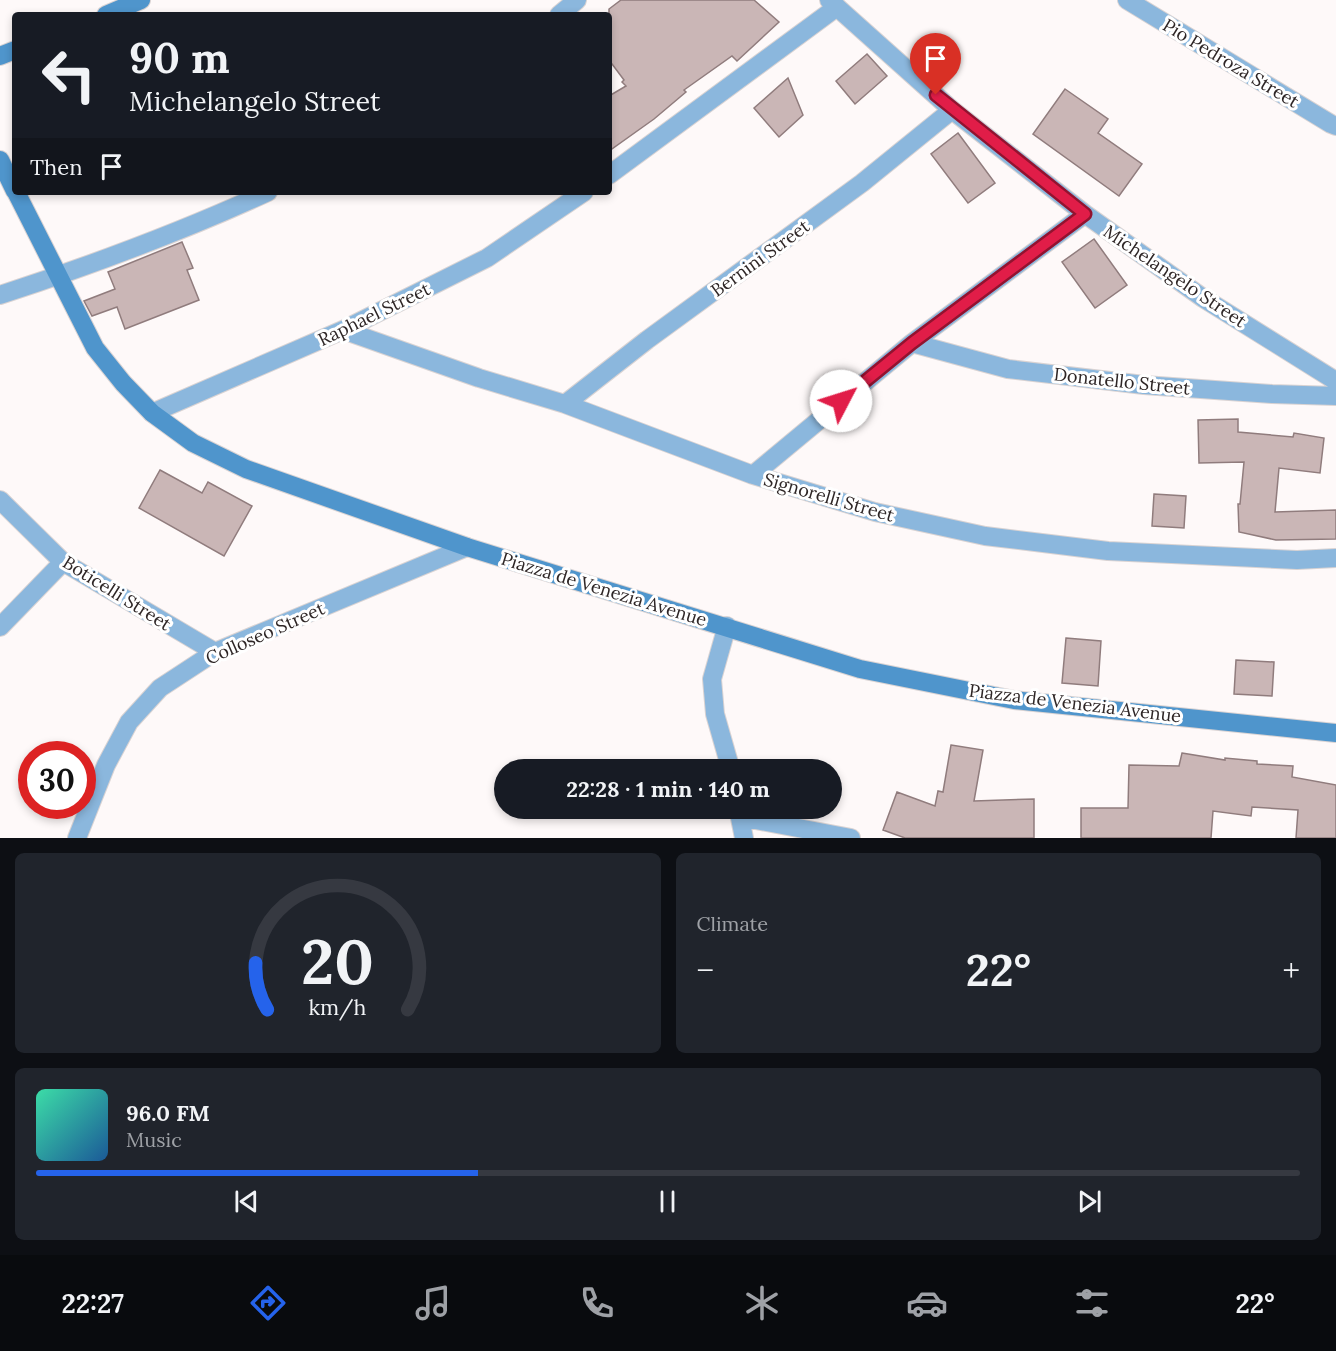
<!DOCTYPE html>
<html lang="en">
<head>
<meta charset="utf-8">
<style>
	:root { --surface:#171b24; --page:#20242c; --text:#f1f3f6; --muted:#9ea1a6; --line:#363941; --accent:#2563eb }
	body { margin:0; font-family:Lora,serif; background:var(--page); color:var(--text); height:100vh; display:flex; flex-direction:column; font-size:22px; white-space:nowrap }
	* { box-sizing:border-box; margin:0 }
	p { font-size:20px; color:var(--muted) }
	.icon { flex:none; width:33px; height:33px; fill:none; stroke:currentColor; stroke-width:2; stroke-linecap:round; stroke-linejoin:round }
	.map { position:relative; height:838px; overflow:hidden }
	.details { display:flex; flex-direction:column; gap:15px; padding:15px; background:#0d0f14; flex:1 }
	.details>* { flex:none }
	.top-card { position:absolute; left:12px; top:12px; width:600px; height:183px; border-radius:6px; box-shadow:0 3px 9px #0003; background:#171b24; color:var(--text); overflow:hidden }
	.speed { position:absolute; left:18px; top:741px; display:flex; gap:12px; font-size:30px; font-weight:700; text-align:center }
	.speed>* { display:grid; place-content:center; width:78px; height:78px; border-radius:50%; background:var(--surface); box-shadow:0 3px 9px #0003; line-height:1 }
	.speed .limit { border:9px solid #d22; background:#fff; color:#111 }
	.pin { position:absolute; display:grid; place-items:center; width:51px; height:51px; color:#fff; margin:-62px -26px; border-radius:50% 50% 50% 0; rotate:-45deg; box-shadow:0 0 6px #0007 }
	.pin .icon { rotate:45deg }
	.me { position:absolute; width:66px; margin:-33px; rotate:50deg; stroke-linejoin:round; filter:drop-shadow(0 0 4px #0008) }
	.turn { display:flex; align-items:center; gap:21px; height:126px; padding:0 18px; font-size:27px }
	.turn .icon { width:78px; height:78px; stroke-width:2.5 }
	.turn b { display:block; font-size:42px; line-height:51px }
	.then { display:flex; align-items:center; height:57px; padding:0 18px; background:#0003; gap:12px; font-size:22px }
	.big { font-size:45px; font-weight:700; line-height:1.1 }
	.details .tile { flex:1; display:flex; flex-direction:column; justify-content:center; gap:9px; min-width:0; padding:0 21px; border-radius:9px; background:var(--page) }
	.details .dial { align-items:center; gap:0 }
	.dial svg { height:156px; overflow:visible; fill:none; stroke:var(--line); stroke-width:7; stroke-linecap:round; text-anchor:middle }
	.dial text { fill:var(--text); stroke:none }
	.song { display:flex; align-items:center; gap:18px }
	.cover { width:72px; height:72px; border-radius:9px; background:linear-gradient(135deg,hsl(160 70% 55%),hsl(210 70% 35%)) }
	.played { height:6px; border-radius:3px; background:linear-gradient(90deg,var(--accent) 35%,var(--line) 35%) }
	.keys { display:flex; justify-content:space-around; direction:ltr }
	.heat { display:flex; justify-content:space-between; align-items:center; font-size:33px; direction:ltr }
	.details .tiles { flex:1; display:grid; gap:15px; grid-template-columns:1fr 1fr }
	.tile:last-child { grid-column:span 2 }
	.trip { position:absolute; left:494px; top:759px; width:348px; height:60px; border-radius:30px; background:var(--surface); box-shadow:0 3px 9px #0003; font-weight:700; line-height:60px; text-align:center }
	.dock { display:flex; height:96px; justify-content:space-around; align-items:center; background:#090b0e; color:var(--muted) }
	.dock .icon { width:42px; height:42px }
	.dock .active { color:var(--accent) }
	.dock b { font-size:27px; color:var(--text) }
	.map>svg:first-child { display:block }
	.building { fill:#cab6b6; stroke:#907c7d; stroke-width:1.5 }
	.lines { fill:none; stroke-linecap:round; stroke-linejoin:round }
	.street-casing { stroke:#d9d3d3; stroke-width:20 }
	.secondary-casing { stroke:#d9d3d3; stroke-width:20 }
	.street { stroke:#8bb7dd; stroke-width:18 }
	.secondary { stroke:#4f95cc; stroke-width:18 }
	.route-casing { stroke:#92132f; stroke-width:15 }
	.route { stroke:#e11d48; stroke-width:10 }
	.labels { text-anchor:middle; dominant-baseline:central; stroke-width:6; stroke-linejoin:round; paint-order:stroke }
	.street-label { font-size:18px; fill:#2e2626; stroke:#fff }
</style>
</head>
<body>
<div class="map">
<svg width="1336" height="838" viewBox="0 0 1336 838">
	<rect width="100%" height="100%" fill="#fef9f9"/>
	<!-- building -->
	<path class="building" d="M 621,0 L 754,0 L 779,22 L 737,61 L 732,56 L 684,90 L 686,92 L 654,119 L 609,151 L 609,96 L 626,86 L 622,82 L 624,80 L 609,60 L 609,9 Z
		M 867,54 L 887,76 L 855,104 L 836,81 Z
		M 788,78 L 803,115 L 779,137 L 754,108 Z
		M 1065,89 L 1108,119 L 1098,133 L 1142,164 L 1119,196 L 1033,134 Z
		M 958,133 L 995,183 L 968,203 L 931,154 Z
		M 1094,239 L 1127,285 L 1095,308 L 1062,262 Z
		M 182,242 L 193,268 L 187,270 L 199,300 L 125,329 L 117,307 L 92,316 L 84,301 L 115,289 L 108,272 Z
		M 1238,419 L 1238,432 L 1293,437 L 1294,433 L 1324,438 L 1320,473 L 1279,468 L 1275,512 L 1336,510 L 1336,539 L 1276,540 L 1239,532 L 1238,504 L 1240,504 L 1244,462 L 1199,463 L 1198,420 Z
		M 160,470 L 202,493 L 208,482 L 252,506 L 224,556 L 139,508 Z
		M 1154,494 L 1186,496 L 1184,528 L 1152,526 Z
		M 1066,638 L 1101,641 L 1098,686 L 1062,683 Z
		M 1236,660 L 1274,662 L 1272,696 L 1234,694 Z
		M 951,745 L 983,750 L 974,801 L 1034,799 L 1034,838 L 905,838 L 883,830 L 897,792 L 935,806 L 938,791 L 943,792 Z
		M 1182,753 L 1225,760 L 1225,758 L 1257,761 L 1257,764 L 1293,766 L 1292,777 L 1336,785 L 1336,838 L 1296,838 L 1298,810 L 1252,807 L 1251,816 L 1213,811 L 1211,838 L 1081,838 L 1081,808 L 1128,808 L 1129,765 L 1179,766 Z"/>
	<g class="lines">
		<defs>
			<path id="street" d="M 829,0 L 952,110 L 1085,214 L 1203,298 L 1336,381
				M 1127,0 L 1331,124 L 1336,126
				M 559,15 L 577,0
				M 609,175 L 837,7
				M 0,295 C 92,265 181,232 268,192
				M 343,330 L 479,378 L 565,404 L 753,475 L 875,512 L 985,536 L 1108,551 L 1297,560 L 1336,558
				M 912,343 L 1008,369 L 1144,385 L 1272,394 L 1336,396
				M 565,404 L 647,340 L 862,183 L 952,110
				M 152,413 L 343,330 L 487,258 L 584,192
				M 753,475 L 912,343 L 1085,214
				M 0,500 L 63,562 L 215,652
				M 727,626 L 712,679 L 715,714 L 731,770
				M 0,627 L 63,562
				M 738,808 L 744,838
				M 740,817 L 851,838
				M 77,838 L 106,765 L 129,722 L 160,688 L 215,652 L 467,547"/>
			<path id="secondary" d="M 106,15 L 141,0
				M 0,56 L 15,50
				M 0,160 L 15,191
				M 16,192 L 95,348 L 123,383 L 152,413 L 193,443 L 246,469 L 467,547 L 860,669 L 1014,700 L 1336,733"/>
		</defs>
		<!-- street casing -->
		<use href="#street" class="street-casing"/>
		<!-- secondary casing -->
		<use href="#secondary" class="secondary-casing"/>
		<!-- street -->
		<use href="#street" class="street"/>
		<!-- secondary -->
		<use href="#secondary" class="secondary"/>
	</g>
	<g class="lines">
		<defs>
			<path id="route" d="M 841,401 L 912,343 L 1085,214 L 936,95"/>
		</defs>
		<!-- route casing -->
		<use href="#route" class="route-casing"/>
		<!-- route -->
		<use href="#route" class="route"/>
	</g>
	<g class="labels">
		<!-- street labels -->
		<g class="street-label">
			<text transform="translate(1231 63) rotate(31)">Pio Pedroza Street</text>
			<text transform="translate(760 258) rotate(-36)">Bernini Street</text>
			<text transform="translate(1175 276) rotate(34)">Michelangelo Street</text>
			<text transform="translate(374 314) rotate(-26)">Raphael Street</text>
			<text transform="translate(1122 381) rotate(6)">Donatello Street</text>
			<text transform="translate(829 497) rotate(16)">Signorelli Street</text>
			<text transform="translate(604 589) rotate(17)">Piazza de Venezia Avenue</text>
			<text transform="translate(117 593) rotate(32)">Boticelli Street</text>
			<text transform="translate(265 633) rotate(-24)">Colloseo Street</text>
			<text transform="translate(1075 703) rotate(7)">Piazza de Venezia Avenue</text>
		</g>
	</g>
</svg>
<div class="speed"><div class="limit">30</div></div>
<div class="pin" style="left:936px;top:95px;background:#d93025"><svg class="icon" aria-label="arrive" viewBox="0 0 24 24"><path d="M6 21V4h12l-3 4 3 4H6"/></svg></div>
<svg class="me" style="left:841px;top:401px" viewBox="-20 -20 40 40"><circle r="19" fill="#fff"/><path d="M0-13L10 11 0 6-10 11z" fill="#e11d48"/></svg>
<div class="trip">22:28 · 1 min · 140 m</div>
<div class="top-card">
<div class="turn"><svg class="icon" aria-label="left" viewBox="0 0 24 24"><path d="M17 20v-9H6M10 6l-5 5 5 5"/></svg><div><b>90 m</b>Michelangelo Street</div></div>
<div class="then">Then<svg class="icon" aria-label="arrive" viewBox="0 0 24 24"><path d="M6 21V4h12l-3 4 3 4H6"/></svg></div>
</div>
</div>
<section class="details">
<div class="tiles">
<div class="tile dial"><svg viewBox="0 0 100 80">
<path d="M14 69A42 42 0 1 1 86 69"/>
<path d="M14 69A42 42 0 0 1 8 45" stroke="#2563eb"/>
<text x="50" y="56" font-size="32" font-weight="700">20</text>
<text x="50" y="72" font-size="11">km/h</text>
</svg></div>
<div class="tile"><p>Climate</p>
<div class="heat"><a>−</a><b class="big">22°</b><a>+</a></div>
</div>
<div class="tile">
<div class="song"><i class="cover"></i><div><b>96.0 FM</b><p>Music</p></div></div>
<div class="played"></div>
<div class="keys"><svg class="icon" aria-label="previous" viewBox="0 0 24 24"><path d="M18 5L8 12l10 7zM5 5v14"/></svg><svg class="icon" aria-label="pause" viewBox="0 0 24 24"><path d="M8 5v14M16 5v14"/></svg><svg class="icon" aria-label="next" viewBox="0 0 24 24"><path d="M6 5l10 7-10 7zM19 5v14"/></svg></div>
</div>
</div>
</section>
<nav class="dock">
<b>22:27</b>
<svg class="icon active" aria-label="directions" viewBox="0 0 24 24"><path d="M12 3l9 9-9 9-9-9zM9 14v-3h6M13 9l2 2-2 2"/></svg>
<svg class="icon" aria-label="music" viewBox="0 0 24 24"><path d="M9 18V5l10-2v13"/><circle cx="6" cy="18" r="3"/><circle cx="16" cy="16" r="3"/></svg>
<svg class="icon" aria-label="phone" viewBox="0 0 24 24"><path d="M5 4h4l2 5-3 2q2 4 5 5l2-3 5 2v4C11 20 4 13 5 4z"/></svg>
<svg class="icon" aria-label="climate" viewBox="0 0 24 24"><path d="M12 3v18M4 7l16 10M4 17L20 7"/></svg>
<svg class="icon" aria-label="car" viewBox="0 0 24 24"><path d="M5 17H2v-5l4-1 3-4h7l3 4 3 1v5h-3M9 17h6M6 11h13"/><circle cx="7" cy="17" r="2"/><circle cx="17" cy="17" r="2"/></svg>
<svg class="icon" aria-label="filters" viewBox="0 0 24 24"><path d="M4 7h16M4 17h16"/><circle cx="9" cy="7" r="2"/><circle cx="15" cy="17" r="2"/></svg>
<b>22°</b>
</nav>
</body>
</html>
